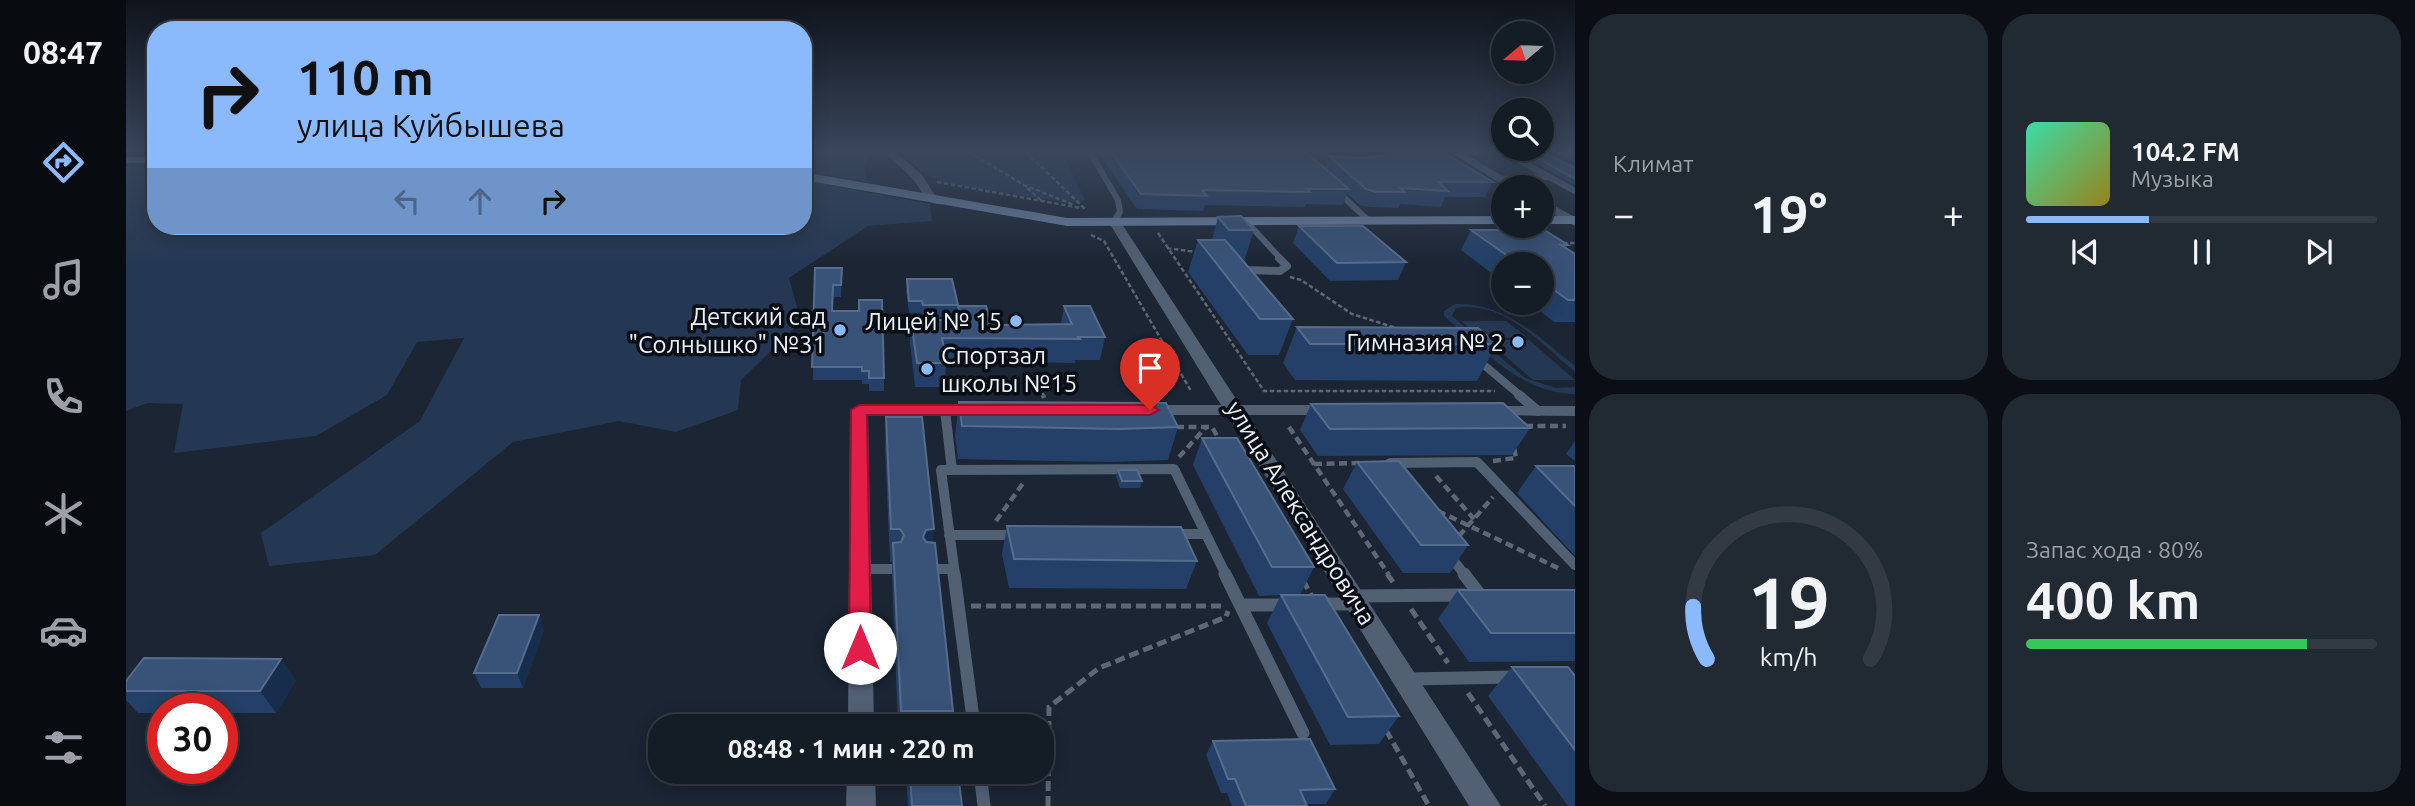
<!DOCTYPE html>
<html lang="ru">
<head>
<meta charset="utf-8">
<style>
	:root { --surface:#141c26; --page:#212932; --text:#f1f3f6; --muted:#9da1a7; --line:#333a43; --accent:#8bbafc }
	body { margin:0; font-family:Ubuntu,sans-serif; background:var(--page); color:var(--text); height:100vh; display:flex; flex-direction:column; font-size:26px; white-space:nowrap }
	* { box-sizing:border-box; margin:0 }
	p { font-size:23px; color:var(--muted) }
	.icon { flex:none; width:38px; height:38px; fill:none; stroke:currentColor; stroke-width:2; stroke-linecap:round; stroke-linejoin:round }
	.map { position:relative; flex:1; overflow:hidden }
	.drawer { display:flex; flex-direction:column; gap:14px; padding:14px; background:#0b0f15; width:840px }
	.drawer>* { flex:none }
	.guide { position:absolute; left:21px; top:21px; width:665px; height:214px; border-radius:28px; box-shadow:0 4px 18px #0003,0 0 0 2px var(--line); background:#8bbafc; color:#111; overflow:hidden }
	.needle { width:46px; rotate:251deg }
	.fabs { position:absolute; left:1365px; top:21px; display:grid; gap:14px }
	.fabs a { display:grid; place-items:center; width:63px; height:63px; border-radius:50%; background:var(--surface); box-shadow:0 4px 18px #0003,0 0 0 2px var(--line); font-size:35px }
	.speed { position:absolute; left:21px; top:693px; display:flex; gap:14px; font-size:35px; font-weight:700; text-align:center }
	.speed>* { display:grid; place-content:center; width:91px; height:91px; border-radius:50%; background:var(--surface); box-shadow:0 4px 18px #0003,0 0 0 2px var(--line); line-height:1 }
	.speed .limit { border:10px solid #d22; background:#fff; color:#111 }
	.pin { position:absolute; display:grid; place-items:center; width:60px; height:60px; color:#fff; margin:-72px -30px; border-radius:50% 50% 50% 0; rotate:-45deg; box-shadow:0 0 7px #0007 }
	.pin .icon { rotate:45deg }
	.me { position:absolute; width:77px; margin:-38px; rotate:0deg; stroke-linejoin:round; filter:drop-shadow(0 0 5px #0008) }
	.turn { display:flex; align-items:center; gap:24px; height:147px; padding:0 35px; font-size:32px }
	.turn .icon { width:91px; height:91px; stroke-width:2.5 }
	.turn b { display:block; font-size:49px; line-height:60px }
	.lanes { display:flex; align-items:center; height:66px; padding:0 35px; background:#0003; justify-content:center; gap:35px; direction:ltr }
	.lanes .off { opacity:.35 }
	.big { font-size:52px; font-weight:700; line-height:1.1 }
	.drawer .tile { flex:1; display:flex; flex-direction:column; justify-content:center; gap:10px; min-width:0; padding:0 24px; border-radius:28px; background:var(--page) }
	.drawer .dial { align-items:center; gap:0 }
	.dial svg { height:182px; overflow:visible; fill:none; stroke:var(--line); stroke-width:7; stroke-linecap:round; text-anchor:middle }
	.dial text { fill:var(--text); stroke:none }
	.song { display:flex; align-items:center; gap:21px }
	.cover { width:84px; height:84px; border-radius:10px; background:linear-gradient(135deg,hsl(160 70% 55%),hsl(50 70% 35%)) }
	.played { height:7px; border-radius:4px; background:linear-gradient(90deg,var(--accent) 35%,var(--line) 35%) }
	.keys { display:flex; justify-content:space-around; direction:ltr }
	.heat { display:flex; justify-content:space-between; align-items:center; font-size:38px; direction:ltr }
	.charge { height:10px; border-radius:5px; background:linear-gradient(90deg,#34c759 80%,var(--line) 0) }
	.drawer .tiles { flex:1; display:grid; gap:14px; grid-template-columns:repeat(2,1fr) }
	.trip { position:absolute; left:522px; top:714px; width:406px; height:70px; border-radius:28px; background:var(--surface); box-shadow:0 4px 18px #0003,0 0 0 2px var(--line); font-weight:700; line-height:70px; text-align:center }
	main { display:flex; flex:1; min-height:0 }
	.dock { display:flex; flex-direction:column; width:126px; justify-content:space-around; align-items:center; background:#080b0f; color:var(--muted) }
	.dock .icon { width:49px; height:49px }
	.dock .selected { color:var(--accent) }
	.dock b { font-size:32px; color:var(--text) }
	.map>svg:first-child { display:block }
	.green { fill:#253853 }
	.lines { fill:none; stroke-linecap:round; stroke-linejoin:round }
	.path-far2 { stroke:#5e6774; stroke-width:2.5; stroke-dasharray:4.5 2.5; stroke-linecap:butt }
	.path-far1 { stroke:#5e6774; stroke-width:4.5; stroke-dasharray:8 4.5; stroke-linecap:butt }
	.path { stroke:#5e6774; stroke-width:5; stroke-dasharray:10 5; stroke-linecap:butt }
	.service-far3 { stroke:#526074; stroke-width:6 }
	.service-far2 { stroke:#526074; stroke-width:8 }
	.service-far1 { stroke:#526074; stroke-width:10 }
	.service { stroke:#526074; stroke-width:13 }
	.minor { fill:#526074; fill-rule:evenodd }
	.secondary { fill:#6a81a1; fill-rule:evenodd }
	.wall { fill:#244068 }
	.shaded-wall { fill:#172d4c }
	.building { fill:#395378; stroke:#556c8d; stroke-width:2 }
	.route { fill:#e11d48; stroke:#92132f; stroke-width:2 }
	.poi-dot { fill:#8bbafc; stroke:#090e14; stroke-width:2.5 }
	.labels { text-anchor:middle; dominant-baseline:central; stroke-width:7; stroke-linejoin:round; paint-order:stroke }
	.poi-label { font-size:24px; fill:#ebf2fd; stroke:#090e14; text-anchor:end }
	.street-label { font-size:24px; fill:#ebf2fd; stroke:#090e14 }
</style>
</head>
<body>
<main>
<nav class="dock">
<b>08:47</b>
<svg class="icon selected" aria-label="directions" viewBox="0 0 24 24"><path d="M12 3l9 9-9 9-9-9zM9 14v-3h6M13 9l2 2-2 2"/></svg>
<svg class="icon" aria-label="music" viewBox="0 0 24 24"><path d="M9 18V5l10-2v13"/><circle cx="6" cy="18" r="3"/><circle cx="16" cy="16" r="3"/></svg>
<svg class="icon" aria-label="phone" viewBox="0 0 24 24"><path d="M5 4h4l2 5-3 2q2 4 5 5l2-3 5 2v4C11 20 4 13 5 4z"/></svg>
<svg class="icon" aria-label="climate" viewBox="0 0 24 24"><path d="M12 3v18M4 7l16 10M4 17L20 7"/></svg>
<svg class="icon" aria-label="car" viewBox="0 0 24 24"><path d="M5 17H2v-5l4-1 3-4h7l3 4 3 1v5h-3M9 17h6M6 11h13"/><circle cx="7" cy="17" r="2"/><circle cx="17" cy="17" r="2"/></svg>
<svg class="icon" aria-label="filters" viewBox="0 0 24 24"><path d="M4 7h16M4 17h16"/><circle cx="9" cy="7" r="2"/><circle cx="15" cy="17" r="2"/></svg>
</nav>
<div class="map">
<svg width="1449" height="806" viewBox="0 0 1449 806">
	<rect width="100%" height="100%" fill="#1b2533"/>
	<!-- green -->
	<path class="green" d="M 677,152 L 748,152 L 738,166 L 742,182 L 677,170 Z
		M 775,152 L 936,152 L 959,200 L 943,203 L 818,183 L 794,171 Z
		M 0,167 L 30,167 L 30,226 L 293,226 L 298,232 L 313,226 L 677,226 L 677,180 L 804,204 L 806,221 L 742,226 L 663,278 L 675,322 L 615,380 L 612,410 L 550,432 L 493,421 L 387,442 L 249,555 L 143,566 L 135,533 L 294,421 L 338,338 L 291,342 L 261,395 L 190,436 L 48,453 L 57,404 L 21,403 L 0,411 Z
		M 1329,304 C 1379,302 1412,337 1449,366 L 1449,372 C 1415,344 1378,300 1330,308 L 1326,316 L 1399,378 L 1430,388 L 1449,387 L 1449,394 C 1394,393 1357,349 1318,316 L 1318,311 Z
		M 1335,321 L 1380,321 L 1401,337 L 1355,338 Z
		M 1361,340 L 1403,340 L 1449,380 L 1407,380 Z"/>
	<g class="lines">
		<!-- path-far2 -->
		<path class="path-far2" d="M 843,152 L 898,185 L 948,205
			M 900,152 L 959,209
			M 811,182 L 955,208
			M 901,188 L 916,201
			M 1032,233 L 1138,391 L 1369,391
			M 965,235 L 978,241 L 1065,391
			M 1437,243 L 1449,243
			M 1041,248 L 1070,252
			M 1164,277 L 1175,280 L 1226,314 L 1270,328
			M 910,373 L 918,397"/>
		<!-- path-far1 -->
		<path class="path-far1" d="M 917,395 L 918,398
			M 1399,426 L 1440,426
			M 1050,427 L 1086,427 L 1094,441
			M 1163,427 L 1263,575
			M 1053,457 L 1080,427
			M 1367,461 L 1390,458 L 1388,447
			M 1188,464 L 1233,463
			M 1310,476 L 1348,519
			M 1312,511 L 1434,569
			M 870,521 L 898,482
			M 1333,536 L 1367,497"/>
		<!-- path -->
		<path class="path" d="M 1261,574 L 1267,582
			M 1177,580 L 1185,595
			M 845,606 L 1100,606
			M 1285,609 L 1322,663
			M 1342,693 L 1419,806
			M 1260,730 L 1303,806
			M 922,806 L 923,707 L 973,668 L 1100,617 L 1102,611"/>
		<!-- service-far3 -->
		<path class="service-far3" d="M 964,152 L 992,200 L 994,212 L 988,221
			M 1378,152 L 1449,191
			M 1330,153 L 1351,152
			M 1374,179 L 1422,177
			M 1211,191 L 1243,221
			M 1120,221 L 1155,259"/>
		<!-- service-far2 -->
		<path class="service-far2" d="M 1115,270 L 1154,271 L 1161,266 L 1153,258
			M 1352,360 L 1396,397"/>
		<!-- service-far1 -->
		<path class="service-far1" d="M 1393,395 L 1412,411
			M 819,410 L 826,470
			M 1264,463 L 1351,462 L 1449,565
			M 1050,534 L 1080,534
			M 823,535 L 889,535
			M 1323,555 L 1339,575
			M 735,569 L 769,569
			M 802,569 L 827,569
			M 829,575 L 815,470 L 1048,469 L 1100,575"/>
		<!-- service -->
		<path class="service" d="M 828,574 L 848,726
			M 1099,574 L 1177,733
			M 1338,574 L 1354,595
			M 1229,596 L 1338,595
			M 1196,604 L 1227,604
			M 1114,605 L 1161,605
			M 1283,679 L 1388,677
			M 854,772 L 858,806"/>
		<!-- minor -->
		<path class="minor" d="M 759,152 L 770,152 L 797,176 L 808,194 L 818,200 L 818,204 C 798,207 796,188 785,177 C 776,168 767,161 759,152 Z
			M 1324,152 L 1337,152 L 1394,187 L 1380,187 Z
			M 1416,199 L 1449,217 L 1449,226 L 1416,208 Z
			M 988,217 L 994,221 L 1114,405 L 1204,405 L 1213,410 L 1204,415 L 1121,415 L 1375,806 L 1343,806 L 1102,415 L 1022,415 L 1013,410 L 1022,405 L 1095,405 L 982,221 Z
			M 733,405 L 854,405 L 863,410 L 854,415 L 742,415 L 748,726 L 722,726 L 724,410 Z
			M 1361,406 L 1449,406 L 1449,416 L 1355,415 L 1352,411 L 1355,407 Z
			M 721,772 L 749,772 L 750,806 L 720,806 Z"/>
		<!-- secondary -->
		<path class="secondary" d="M 0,157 L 30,157 L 30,163 L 0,163 Z
			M 677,172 L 941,218 L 1377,216 L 1377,224 L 941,226 L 677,180 Z
			M 1416,216 L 1449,216 L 1449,224 L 1416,224 Z"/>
	</g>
	<!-- wall -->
	<path class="wall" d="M 972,152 L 1180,152 L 1199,169 L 1203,156 L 1367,182 L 1359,197 L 1319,197 L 1315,207 L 1274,204 L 1273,208 L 1243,207 L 1234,205 L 1221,193 L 1217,205 L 1180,204 L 1179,207 L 1079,205 L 1077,211 L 1011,209 Z
		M 1390,152 L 1418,152 L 1449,168 L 1449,185 Z
		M 1430,152 L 1449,152 L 1449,162 Z
		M 1092,217 L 1128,230 L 1118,262 L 1167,319 L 1153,355 L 1122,355 L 1062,272 L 1072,240 L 1086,240 Z
		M 1173,226 L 1280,262 L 1272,280 L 1204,281 L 1167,243 Z
		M 1381,226 L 1412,226 L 1442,245 L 1440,249 L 1449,254 L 1449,322 L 1428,322 L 1404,303 L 1416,303 L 1416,264 L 1377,264 L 1377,282 L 1335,250 L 1345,230 L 1379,230 Z
		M 689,268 L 716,268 L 715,297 L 707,297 L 706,311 L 758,378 L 758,391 L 743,391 L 743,384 L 736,384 L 736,380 L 687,380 Z
		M 781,279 L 832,305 L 830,317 L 796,317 L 795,313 L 783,313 L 780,291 Z
		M 832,306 L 865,325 L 935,324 L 938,306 L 979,337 L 974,360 L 949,360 L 949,363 L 820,361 L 819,387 L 789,387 L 784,343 L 785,320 L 831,320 Z
		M 1171,327 L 1371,344 L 1351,381 L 1169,380 L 1157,363 Z
		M 833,402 L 1052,427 L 1042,460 L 985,462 L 832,459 L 829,435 Z
		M 1185,404 L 1404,428 L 1386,455 L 1192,456 L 1174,430 Z
		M 760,417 L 806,543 L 827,711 L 825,726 L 772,726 L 766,576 L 766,562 L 764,562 L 759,448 Z
		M 1076,438 L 1188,567 L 1174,595 L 1273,716 L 1253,744 L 1204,745 L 1141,623 L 1155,595 L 1133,596 L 1067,465 Z
		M 1449,441 L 1449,461 L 1440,454 Z
		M 1231,462 L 1342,545 L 1324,573 L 1277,573 L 1217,489 Z
		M 1410,466 L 1449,466 L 1449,556 L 1391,493 Z
		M 992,470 L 1016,481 L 1014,488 L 994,488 L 990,477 Z
		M 881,526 L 1071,561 L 1060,589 L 883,588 L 876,554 Z
		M 1332,590 L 1449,590 L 1449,661 L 1343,662 L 1312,619 Z
		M 418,630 L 397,688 L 355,688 L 348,673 Z
		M 1386,667 L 1449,676 L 1449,806 L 1442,806 L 1362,696 Z
		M 170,680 L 150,713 L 96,713 L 96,709 L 37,709 L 37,713 L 12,713 L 0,700 L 0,681 Z
		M 1087,741 L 1209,789 L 1200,804 L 1180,804 L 1181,806 L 1106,806 L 1101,793 L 1095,793 L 1080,755 Z
		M 780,772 L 832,772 L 836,806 L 782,806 Z"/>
	<!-- shaded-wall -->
	<path class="shaded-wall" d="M 808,529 L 805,562 L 797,537 L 800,530 Z
		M 413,615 L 418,630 L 397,688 L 391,673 Z
		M 155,659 L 170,680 L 150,713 L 134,691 Z"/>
	<!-- building -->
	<path class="building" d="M 985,152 L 1180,152 L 1223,189 L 1181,189 L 1184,192 L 1076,190 L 1081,196 L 1015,194 Z
		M 1289,152 L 1317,152 L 1367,182 L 1312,182 L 1322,191 L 1274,188 L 1279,192 L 1250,192 L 1240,189 L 1203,156 L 1235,158 Z
		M 1401,152 L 1418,152 L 1449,168 L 1449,179 Z
		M 1115,216 L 1128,230 L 1103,230 L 1092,217 Z
		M 1173,226 L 1237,226 L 1280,262 L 1211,263 Z
		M 1388,226 L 1412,226 L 1442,245 L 1435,245 L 1449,254 L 1449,300 L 1442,300 L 1416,281 L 1416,264 L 1393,264 L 1345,230 L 1394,230 Z
		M 1072,240 L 1099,240 L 1167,319 L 1134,319 Z
		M 689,268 L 716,268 L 715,285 L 707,285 L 706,311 L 733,311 L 733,300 L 756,300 L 758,378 L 743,378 L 743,371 L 736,371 L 736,367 L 686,367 Z
		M 781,279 L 826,279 L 832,305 L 797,305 L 796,301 L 783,301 Z
		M 832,306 L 860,306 L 865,325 L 946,324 L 938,306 L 964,306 L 979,337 L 952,337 L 954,339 L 816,338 L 821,363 L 791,363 L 785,320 L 835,320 Z
		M 1171,327 L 1352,328 L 1371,344 L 1184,344 Z
		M 833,402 L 1040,403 L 1052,427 L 993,429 L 836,426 Z
		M 1377,403 L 1404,428 L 1204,429 L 1185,404 Z
		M 760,417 L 796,417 L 808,529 L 800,530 L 797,537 L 800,542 L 809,543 L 827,711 L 775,711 L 767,543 L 775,542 L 778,535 L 774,529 L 765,529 Z
		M 1076,438 L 1111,438 L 1188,567 L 1146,567 Z
		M 1273,461 L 1342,545 L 1295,545 L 1231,462 Z
		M 1410,466 L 1449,466 L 1449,506 Z
		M 992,470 L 1011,470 L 1016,481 L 996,481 Z
		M 881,526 L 1055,527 L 1071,561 L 888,559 Z
		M 1332,590 L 1449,590 L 1449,633 L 1365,633 Z
		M 1155,595 L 1199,595 L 1273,716 L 1222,717 Z
		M 373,615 L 413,615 L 391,673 L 348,673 Z
		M 18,658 L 155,659 L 134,691 L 0,691 L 0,681 Z
		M 1386,667 L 1442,667 L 1449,676 L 1449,750 Z
		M 1184,739 L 1209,789 L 1174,790 L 1181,806 L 1120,806 L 1109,779 L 1102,779 L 1087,741 Z
		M 784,772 L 832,772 L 836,806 L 786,806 Z"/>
	<!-- sky -->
	<linearGradient id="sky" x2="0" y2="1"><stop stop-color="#0f141c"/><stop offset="0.57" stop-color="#39465b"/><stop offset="1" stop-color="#39465b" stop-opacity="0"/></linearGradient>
	<rect width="1449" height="265" fill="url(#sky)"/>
	<!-- route -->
	<path class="route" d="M 733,405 L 1024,405 L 1033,410 L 1024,415 L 741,415 L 745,648 L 742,655 L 734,657 L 726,655 L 723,648 L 725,410 Z"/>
	<!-- markers -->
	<g class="poi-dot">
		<circle cx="890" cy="321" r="7"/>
		<circle cx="714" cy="330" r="7"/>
		<circle cx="1392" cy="342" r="7"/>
		<circle cx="801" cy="369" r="7"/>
	</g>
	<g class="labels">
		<!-- poi labels -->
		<g class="poi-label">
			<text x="700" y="316">Детский сад<tspan x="700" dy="28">"Солнышко" №31</tspan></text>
			<text x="876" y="321">Лицей № 15</text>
			<text x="1378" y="342">Гимназия № 2</text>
			<text x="815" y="355" text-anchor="start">Спортзал<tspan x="815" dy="28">школы №15</tspan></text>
		</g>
		<!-- street labels -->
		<g class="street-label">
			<text transform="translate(1175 513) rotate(58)">улица Александровича</text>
		</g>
	</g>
</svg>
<div class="fabs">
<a><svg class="needle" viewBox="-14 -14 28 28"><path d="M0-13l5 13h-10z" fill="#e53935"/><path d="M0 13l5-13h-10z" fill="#9da1a7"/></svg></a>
<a><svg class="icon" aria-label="search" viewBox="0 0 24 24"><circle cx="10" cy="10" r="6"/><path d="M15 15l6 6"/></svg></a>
<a>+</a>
<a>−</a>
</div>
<div class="speed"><div class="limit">30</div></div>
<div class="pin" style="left:1024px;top:410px;background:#d93025"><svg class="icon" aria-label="arrive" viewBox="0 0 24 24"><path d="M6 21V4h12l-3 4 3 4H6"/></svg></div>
<svg class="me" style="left:734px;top:648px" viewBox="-20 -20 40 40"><circle r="19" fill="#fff"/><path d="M0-13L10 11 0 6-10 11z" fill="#e11d48"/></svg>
<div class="trip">08:48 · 1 мин · 220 m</div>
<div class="guide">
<div class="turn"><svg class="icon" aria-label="right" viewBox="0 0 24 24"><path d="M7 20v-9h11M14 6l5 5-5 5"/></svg><div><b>110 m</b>улица Куйбышева</div></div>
<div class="lanes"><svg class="icon off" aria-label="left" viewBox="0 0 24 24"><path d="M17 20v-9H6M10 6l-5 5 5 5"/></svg><svg class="icon off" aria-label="ahead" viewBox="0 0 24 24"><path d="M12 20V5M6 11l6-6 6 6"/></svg><svg class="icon" aria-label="right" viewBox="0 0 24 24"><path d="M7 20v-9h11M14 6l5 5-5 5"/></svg></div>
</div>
</div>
<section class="drawer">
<div class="tiles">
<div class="tile"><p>Климат</p>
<div class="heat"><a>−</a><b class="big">19°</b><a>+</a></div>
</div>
<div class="tile">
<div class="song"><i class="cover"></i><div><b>104.2 FM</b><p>Музыка</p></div></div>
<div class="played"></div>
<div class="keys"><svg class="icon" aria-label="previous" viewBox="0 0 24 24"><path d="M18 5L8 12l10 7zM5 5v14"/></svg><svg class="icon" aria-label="pause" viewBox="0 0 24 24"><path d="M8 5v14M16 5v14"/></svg><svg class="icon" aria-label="next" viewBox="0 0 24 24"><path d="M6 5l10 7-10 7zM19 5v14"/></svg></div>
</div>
<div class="tile dial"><svg viewBox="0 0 100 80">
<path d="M14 69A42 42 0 1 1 86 69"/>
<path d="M14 69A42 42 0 0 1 8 46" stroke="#8bbafc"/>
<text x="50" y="56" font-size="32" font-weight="700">19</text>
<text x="50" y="72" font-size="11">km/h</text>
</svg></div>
<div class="tile"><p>Запас хода · 80%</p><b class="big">400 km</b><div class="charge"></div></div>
</div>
</section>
</main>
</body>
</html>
